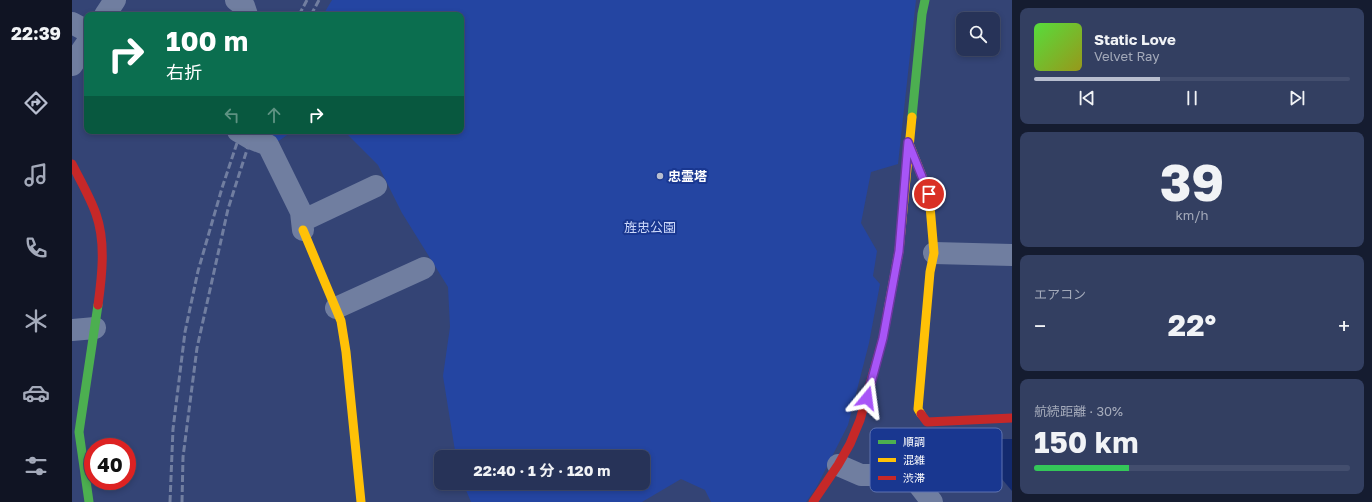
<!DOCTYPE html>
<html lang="ja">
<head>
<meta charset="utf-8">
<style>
	:root { --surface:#273358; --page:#333f61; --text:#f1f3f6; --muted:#a4aaba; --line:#434e6e; --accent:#b8becf }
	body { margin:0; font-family:"Golos Text","Noto Sans JP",sans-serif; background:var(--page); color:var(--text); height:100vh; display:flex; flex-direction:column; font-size:15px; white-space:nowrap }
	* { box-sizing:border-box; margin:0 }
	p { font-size:13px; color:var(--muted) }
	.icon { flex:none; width:22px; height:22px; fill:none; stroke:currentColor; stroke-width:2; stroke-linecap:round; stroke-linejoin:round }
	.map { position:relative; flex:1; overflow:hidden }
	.sheet { display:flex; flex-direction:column; gap:8px; padding:8px; background:#151c30; width:360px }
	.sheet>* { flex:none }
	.banner { position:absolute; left:12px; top:12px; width:380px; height:122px; border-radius:8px; box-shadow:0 2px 6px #0003,0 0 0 1px var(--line); background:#0b6e4f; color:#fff; overflow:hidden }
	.fabs { position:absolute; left:884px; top:12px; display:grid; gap:8px }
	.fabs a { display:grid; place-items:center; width:44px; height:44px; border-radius:8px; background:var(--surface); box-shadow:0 2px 6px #0003,0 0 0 1px var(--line); font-size:20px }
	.speed { position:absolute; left:12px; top:438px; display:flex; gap:8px; font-size:20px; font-weight:700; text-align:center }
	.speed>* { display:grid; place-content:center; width:52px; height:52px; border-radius:50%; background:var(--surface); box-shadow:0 2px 6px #0003,0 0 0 1px var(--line); line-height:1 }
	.speed .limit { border:6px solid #d22; background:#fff; color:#111 }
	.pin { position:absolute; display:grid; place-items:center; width:34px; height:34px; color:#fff; margin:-17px; border:2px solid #fff; border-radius:50%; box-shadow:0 1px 4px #0007 }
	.me { position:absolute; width:44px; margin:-22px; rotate:16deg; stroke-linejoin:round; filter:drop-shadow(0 0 3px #0008) }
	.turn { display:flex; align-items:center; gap:14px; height:84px; padding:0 16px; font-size:18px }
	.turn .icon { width:52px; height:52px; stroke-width:2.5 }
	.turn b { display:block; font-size:28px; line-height:34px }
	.lanes { display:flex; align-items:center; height:38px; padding:0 16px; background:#0003; justify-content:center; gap:20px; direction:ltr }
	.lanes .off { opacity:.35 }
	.big { font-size:30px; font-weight:700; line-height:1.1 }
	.sheet .widget { flex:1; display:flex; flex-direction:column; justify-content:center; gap:6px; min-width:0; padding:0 14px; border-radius:8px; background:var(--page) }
	.sheet .dial { align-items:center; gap:0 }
	.dial b { font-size:52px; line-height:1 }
	.song { display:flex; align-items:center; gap:12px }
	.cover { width:48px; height:48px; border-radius:6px; background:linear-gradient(135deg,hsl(110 70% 55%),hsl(60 70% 35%)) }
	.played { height:4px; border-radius:2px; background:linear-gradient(90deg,var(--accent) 40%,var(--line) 40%) }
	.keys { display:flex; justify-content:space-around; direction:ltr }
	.heat { display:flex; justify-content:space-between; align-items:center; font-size:22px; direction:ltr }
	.charge { height:6px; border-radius:3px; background:linear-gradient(90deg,#34c759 30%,var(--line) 0) }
	.trip { position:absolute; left:362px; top:450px; width:216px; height:40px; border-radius:8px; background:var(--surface); box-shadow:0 2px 6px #0003,0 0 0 1px var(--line); font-weight:700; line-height:40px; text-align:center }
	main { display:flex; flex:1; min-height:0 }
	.dock { display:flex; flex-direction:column; width:72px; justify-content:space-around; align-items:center; background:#101423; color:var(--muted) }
	.dock .icon { width:28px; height:28px }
	.dock .active { color:var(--accent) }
	.dock b { font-size:18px; color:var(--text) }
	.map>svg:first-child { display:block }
	.green { fill:#2445a2 }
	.water { fill:#132a6e }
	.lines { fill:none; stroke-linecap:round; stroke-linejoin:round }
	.street { stroke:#707ea0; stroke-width:22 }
	.fast { stroke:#4caf50; stroke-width:9 }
	.slow { stroke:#ffc107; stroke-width:9 }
	.jam { stroke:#c62828; stroke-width:9 }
	.rail { stroke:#717ea0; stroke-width:3; stroke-dasharray:7 3; stroke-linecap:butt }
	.route-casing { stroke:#6d37a1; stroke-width:10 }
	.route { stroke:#a855f7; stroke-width:7 }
	.poi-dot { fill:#b8becf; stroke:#193790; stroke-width:1.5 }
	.labels { text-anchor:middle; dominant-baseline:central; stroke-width:4; stroke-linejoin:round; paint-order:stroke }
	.poi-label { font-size:13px; font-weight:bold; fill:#fff; stroke:#193790; text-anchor:start }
	.park-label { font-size:13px; fill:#cdd9fb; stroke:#193790 }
	.key { fill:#193790; stroke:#5e73b1; stroke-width:1 }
	.key-label { font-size:11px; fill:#fff }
</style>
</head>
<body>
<main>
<nav class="dock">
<b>22:39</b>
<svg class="icon active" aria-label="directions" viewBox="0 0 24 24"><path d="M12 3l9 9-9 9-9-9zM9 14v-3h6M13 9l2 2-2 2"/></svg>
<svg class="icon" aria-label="music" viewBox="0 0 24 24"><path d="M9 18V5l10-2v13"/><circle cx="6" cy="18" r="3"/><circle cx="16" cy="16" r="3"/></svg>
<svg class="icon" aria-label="phone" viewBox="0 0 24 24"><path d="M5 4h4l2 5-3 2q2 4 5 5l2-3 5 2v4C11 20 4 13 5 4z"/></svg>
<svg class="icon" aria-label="climate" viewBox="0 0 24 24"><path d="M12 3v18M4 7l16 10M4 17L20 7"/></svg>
<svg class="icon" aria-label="car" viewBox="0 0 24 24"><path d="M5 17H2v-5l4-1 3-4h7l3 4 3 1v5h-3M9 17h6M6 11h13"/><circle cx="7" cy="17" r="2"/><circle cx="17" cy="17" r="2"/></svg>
<svg class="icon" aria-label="filters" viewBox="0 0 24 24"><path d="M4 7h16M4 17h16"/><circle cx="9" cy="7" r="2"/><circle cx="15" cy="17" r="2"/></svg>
</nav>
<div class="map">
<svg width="940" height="502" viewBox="0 0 940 502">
	<rect width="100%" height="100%" fill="#344475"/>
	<!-- green -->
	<path class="green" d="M 260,0 L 844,0 L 826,164 L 799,172 L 789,223 L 805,251 L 801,276 L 808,284 L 797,343 L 776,425 L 744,488 L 734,502 L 639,502 L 633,490 L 609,479 L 570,502 L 399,502 L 391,483 L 571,483 L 571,457 L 384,457 L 371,376 L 378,327 L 376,287 L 330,213 L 306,165 L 272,131 L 389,131 L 389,15 L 251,15 Z
		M 192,131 L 221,131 L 205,142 Z"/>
	<!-- water -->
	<path class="water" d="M 909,439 L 940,439 L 940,491 L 903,447 L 902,442 Z"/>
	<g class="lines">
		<!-- street -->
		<path class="street" d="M 164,0 L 172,6 L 175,15
			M 33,15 L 43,0
			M 0,23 L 15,31
			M 0,65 L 15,43
			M 166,131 L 178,138 L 196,145 L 229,212 L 231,230
			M 230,221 L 304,186
			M 862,253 L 940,255
			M 264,308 L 352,268
			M 0,330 L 23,328
			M 766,465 L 789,475 L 832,475 L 843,480 L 860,502"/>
		<!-- fast -->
		<path class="fast" d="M 840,117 L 850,14 L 853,0
			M 17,502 L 7,432 L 26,305"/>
		<!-- slow -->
		<path class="slow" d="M 838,146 L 857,194 L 862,253 L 858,272 L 846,409 L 849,414
			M 231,230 L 269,321 L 274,352 L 289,502
			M 816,310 L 827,251 L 840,117"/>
		<!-- jam -->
		<path class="jam" d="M 0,164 C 8,180 18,197 24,214 C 34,242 30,276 26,305
			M 849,414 L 855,422 L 940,418
			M 741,502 L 766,465 L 778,444 L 788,420 L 811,338 L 816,310"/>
		<!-- rail -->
		<path class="rail" d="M 227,15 L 235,0
			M 239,15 L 247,0
			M 98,502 L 101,429 L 113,332 L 126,271 L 150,188 L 169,131
			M 110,502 L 111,457 L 125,348 L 156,209 L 181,131"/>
	</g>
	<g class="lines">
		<defs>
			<path id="route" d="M 795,398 L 811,338 L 827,251 L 836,142 L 857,194"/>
		</defs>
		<!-- route casing -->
		<use href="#route" class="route-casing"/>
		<!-- route -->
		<use href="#route" class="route"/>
	</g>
	<!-- markers -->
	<circle class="poi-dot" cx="588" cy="176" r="4"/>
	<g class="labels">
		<!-- poi labels -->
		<g class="poi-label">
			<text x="596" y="176">忠霊塔</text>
		</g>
		<!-- park labels -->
		<g class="park-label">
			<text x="578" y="227">旌忠公園</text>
		</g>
	</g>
	<!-- legend -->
	<rect x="798" y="428" width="132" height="64" rx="6" class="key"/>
	<rect x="806" y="440" width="18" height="4" fill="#4caf50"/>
	<rect x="806" y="458" width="18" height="4" fill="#ffc107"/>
	<rect x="806" y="476" width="18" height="4" fill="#c62828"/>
	<g class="key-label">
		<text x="831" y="446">順調</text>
		<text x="831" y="464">混雑</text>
		<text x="831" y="482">渋滞</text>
	</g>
</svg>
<div class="fabs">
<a><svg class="icon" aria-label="search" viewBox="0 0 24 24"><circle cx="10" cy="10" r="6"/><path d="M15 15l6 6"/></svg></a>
</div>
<div class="speed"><div class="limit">40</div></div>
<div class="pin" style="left:857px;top:194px;background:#d93025"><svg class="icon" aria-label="arrive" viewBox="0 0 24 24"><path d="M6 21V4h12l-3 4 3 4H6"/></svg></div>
<svg class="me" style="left:795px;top:398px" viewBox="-20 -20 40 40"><path d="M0-17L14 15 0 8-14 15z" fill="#a855f7" stroke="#fff" stroke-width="4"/></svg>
<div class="trip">22:40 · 1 分 · 120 m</div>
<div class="banner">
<div class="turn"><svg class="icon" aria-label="right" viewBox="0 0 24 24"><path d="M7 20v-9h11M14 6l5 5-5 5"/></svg><div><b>100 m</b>右折</div></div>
<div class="lanes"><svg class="icon off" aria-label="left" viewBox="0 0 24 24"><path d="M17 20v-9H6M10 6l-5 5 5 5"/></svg><svg class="icon off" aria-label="ahead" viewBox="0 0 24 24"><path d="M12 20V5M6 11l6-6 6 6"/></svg><svg class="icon" aria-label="right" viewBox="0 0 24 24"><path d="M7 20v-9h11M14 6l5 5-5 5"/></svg></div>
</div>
</div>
<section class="sheet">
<div class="widget">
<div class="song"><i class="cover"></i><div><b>Static Love</b><p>Velvet Ray</p></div></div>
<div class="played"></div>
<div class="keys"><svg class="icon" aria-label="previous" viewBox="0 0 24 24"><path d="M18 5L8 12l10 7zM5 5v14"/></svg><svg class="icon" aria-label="pause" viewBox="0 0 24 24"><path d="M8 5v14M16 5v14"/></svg><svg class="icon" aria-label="next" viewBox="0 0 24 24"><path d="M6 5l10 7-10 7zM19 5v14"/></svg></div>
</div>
<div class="widget dial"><b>39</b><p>km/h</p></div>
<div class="widget"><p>エアコン</p>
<div class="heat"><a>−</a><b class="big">22°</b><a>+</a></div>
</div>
<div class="widget"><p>航続距離 · 30%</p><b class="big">150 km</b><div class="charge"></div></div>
</section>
</main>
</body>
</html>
